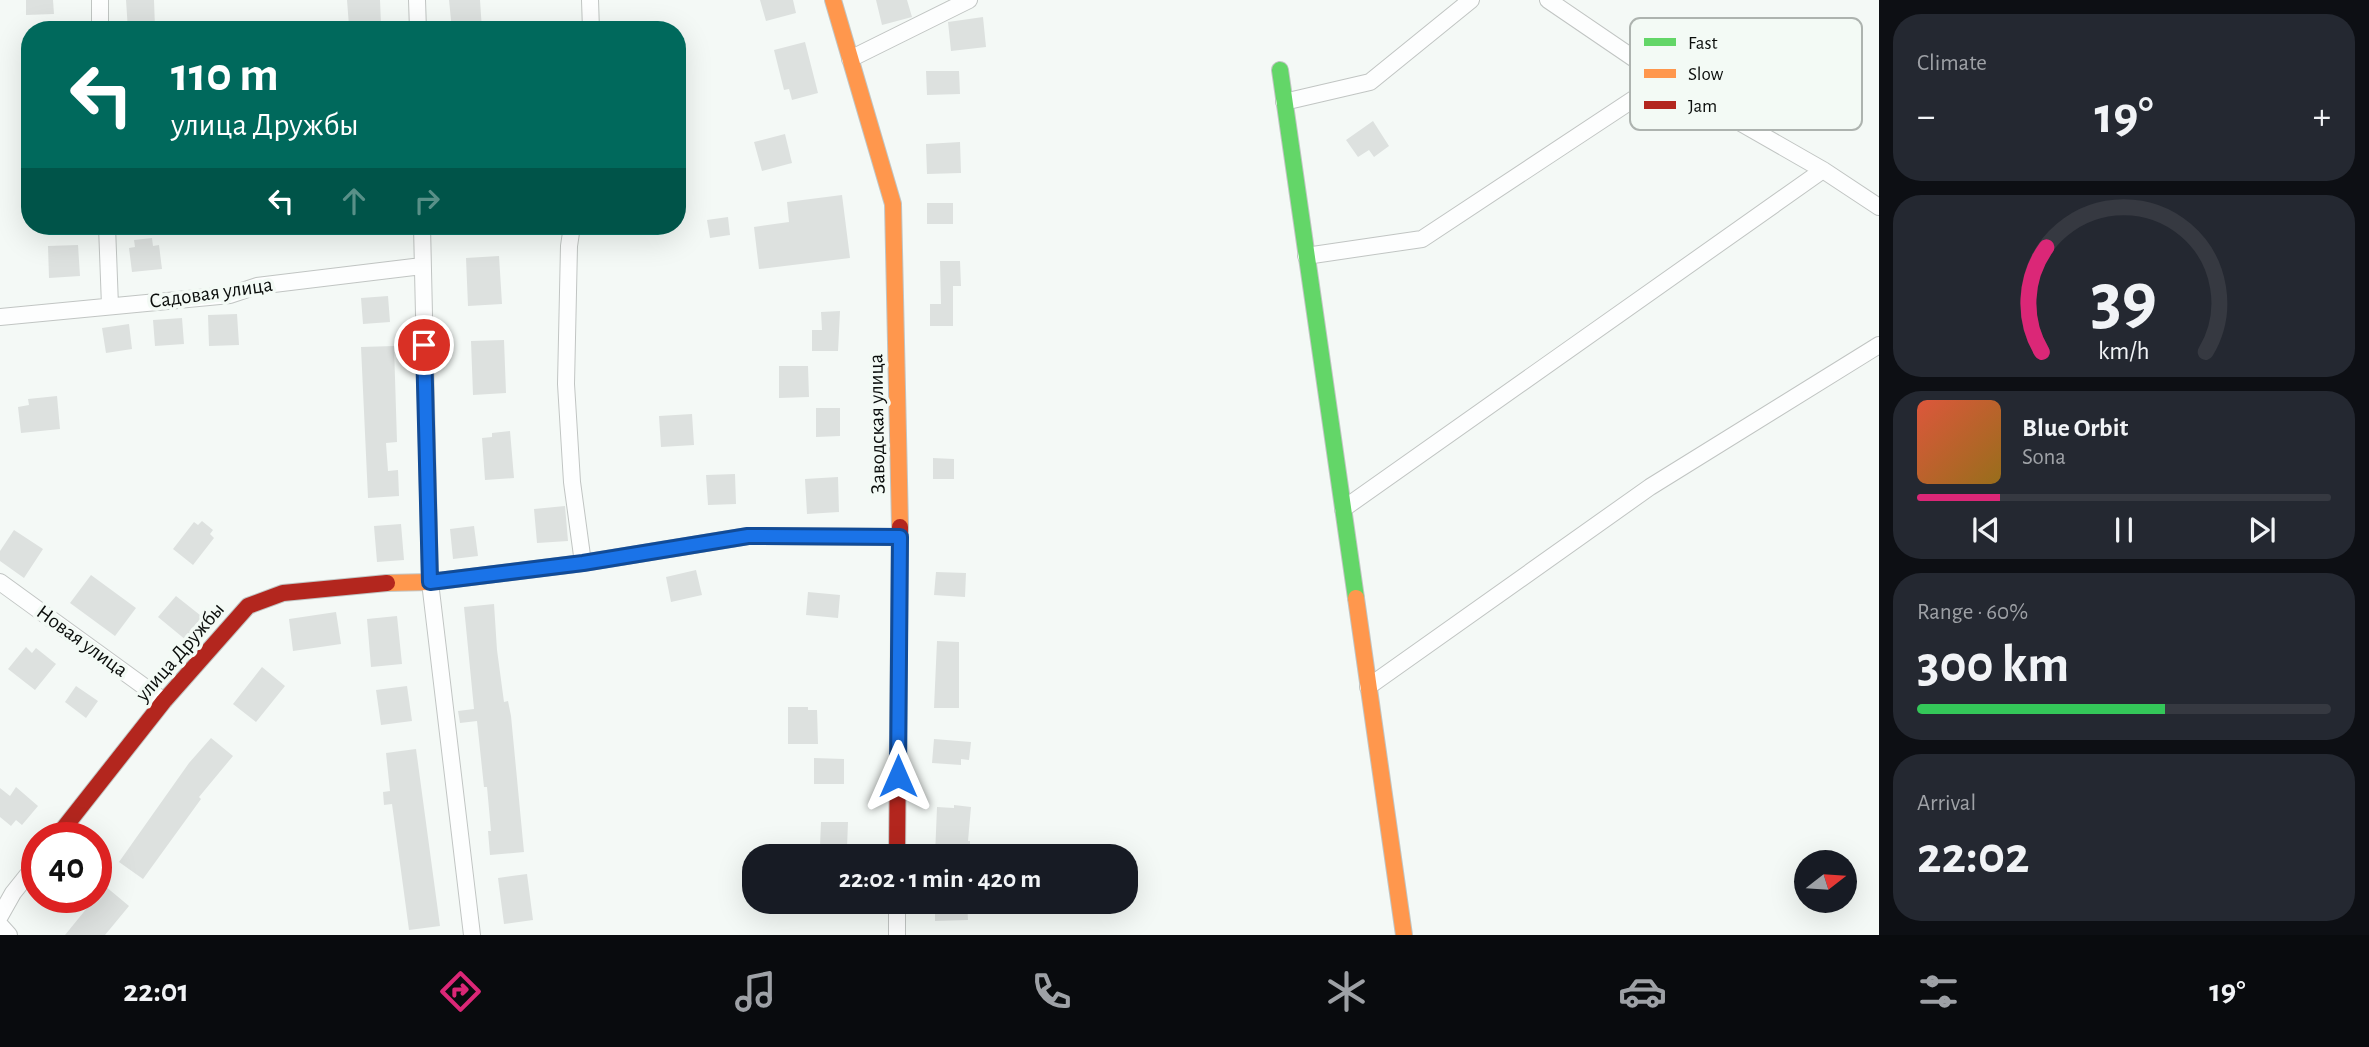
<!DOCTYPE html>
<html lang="en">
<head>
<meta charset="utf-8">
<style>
	:root { --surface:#171b24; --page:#242831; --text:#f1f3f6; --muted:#9ea1a6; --line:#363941; --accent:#db2777 }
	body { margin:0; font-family:"Alegreya Sans",sans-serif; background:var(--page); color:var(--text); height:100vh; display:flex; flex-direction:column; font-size:26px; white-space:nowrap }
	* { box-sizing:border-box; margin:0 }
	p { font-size:23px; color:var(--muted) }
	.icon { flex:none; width:38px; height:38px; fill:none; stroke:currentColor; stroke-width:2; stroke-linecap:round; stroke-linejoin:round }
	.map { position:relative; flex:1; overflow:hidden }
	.sheet { display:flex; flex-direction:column; gap:14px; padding:14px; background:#0d0f14; width:490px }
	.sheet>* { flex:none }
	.hud { position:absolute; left:21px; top:21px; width:665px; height:214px; border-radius:28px; box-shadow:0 7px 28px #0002; background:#00695c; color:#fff; overflow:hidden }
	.needle { width:46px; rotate:73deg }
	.tools { position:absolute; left:1794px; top:850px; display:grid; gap:14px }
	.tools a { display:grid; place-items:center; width:63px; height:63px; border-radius:50%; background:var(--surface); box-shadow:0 7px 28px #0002; font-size:35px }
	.speed { position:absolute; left:21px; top:822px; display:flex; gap:14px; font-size:35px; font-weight:700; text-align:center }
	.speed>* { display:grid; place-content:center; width:91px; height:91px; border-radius:50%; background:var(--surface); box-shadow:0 7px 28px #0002; line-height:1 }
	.speed .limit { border:10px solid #d22; background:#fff; color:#111 }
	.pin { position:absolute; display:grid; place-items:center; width:60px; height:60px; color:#fff; margin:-30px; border:4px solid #fff; border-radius:50%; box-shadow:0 2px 7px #0007 }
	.me { position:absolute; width:77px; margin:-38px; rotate:0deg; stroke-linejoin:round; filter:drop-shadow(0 0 5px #0008) }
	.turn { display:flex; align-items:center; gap:24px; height:147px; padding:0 35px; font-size:32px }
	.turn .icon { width:91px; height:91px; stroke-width:2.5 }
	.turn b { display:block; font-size:49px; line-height:60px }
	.lanes { display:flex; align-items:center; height:66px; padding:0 35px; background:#0003; justify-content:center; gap:35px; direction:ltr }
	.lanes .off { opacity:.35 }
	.big { font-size:52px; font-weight:700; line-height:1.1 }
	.sheet .tile { flex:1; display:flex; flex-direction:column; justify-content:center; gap:10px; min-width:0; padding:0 24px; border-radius:28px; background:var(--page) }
	.sheet .dial { align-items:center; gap:0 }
	.dial svg { height:182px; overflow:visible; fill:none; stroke:var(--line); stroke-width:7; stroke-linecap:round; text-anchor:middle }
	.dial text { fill:var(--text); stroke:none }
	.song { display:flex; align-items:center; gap:21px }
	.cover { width:84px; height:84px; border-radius:10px; background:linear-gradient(135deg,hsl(10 70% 55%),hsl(40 70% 35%)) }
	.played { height:7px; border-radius:4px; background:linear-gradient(90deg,var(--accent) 20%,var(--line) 20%) }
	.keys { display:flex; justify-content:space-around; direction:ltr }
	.heat { display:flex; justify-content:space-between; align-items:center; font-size:38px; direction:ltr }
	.charge { height:10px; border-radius:5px; background:linear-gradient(90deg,#34c759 60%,var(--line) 0) }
	.trip { position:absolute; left:742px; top:844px; width:396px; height:70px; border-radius:28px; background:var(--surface); box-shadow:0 7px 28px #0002; font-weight:700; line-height:70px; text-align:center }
	.dock { display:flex; height:112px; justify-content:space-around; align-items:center; background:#090b0e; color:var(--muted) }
	.dock .icon { width:49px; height:49px }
	.dock .current { color:var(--accent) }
	.dock b { font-size:32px; color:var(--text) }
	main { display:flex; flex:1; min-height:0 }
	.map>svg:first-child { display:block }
	.building { fill:#dde1df }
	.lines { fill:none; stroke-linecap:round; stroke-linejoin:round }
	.street-casing { stroke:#c1c5c3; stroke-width:18 }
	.fast-casing { stroke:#c1c5c3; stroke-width:18 }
	.slow-casing { stroke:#c1c5c3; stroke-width:18 }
	.jam-casing { stroke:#c1c5c3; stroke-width:18 }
	.street { stroke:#fdfefe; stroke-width:16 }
	.fast { stroke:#63d668; stroke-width:16 }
	.slow { stroke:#ff974d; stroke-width:16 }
	.jam { stroke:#b3261e; stroke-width:16 }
	.route-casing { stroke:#114b97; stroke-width:18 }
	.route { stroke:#1a73e8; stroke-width:12 }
	.labels { text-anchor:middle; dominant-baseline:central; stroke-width:7; stroke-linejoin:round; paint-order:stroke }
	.street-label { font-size:21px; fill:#0a0d0b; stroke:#f3faf5 }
	.key { fill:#f3faf5; stroke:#adb3af; stroke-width:2 }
	.key-label { font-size:19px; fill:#0a0d0b }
</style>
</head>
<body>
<main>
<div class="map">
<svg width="1879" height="935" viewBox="0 0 1879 935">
	<rect width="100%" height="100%" fill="#f4f9f6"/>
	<!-- building -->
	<path class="building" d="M 26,0 L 53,0 L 54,14 L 26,15 Z
		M 126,0 L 154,0 L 155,28 L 128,30 Z
		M 347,0 L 380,0 L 381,25 L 349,26 Z
		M 449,0 L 480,0 L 482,30 L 452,30 Z
		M 760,0 L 793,0 L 796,13 L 766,21 Z
		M 876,0 L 907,0 L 912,17 L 882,25 Z
		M 983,17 L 986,47 L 951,51 L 948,22 Z
		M 805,42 L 818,93 L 792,100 L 789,89 L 784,90 L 774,50 Z
		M 926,71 L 959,71 L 960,94 L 927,95 Z
		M 1373,121 L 1389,146 L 1374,157 L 1369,150 L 1358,157 L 1346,140 Z
		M 785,134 L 792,163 L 762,171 L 754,142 Z
		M 960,142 L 961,173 L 927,174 L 926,144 Z
		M 842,195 L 850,258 L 759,269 L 754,227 L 789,222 L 787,202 Z
		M 927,203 L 953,203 L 953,224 L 927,224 Z
		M 728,217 L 730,235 L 710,238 L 707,220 Z
		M 152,238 L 153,246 L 159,245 L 162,269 L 132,272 L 129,248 L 135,247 L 134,240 Z
		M 78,245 L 80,276 L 49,278 L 48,246 Z
		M 499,256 L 502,304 L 468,306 L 466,258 Z
		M 940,261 L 960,261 L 961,286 L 953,286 L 953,326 L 930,326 L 930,304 L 941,304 Z
		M 388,296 L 390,322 L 363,324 L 361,298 Z
		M 840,311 L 838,351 L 812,351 L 812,330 L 822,330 L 821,312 Z
		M 237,314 L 239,345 L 209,346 L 208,315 Z
		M 182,318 L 184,344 L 155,346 L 153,320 Z
		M 129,324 L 132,349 L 106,353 L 102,328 Z
		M 504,340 L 506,393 L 473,395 L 471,341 Z
		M 394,346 L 397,442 L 386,443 L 388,471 L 398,470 L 399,496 L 368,498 L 361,347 Z
		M 779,366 L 808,366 L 809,397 L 779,398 Z
		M 57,396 L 60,429 L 21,433 L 18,407 L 29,405 L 28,399 Z
		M 816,408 L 840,408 L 840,436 L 816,437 Z
		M 692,414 L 694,445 L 661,447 L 659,416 Z
		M 510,431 L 514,478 L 485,480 L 482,438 L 492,437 L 492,433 Z
		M 933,458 L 954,459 L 954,479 L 933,479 Z
		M 735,474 L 736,504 L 708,505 L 706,475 Z
		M 838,477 L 839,512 L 807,514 L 805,479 Z
		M 565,506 L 568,541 L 537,543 L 534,509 Z
		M 202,521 L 213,530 L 210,534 L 214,538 L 193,565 L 173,549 L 194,522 L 198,525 Z
		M 401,524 L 404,560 L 377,562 L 374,526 Z
		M 474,526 L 478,556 L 453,559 L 450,529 Z
		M 14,530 L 43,549 L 24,578 L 0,561 L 0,551 Z
		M 696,570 L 702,595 L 671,602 L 666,577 Z
		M 936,572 L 966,573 L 965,597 L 934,595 Z
		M 91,575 L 136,608 L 115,636 L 70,603 Z
		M 808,592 L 840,595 L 838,618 L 806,615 Z
		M 176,596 L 210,623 L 192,645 L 158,617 Z
		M 494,604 L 497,650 L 504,702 L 508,701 L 511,716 L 524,852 L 490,855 L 488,831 L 491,831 L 487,787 L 484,787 L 477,721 L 460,723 L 458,711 L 474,709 L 464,607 Z
		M 336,612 L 341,644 L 293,651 L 289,619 Z
		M 397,616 L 402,664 L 371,667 L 367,619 Z
		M 937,641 L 959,642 L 959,708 L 934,708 Z
		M 26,647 L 32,653 L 36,648 L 56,664 L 35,690 L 8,669 Z
		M 262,667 L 285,686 L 256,722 L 233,704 Z
		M 76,686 L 98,701 L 86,718 L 65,702 Z
		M 407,686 L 412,721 L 381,725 L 376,690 Z
		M 788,707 L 808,707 L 808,710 L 817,710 L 818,744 L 788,744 Z
		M 211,738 L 233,756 L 199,797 L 201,799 L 143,879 L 119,862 L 189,763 Z
		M 934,739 L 971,742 L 969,760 L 961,759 L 961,765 L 932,763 Z
		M 416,749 L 440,926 L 409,930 L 392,804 L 384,805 L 383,792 L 390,791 L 386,753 Z
		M 814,758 L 844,759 L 844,784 L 814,784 Z
		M 16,787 L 38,806 L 22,825 L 16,820 L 11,826 L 0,817 L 0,788 L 10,796 Z
		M 954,805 L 971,807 L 968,841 L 970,841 L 970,856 L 935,856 L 937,807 L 954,808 Z
		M 821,822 L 848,822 L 847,848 L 820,847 Z
		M 527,874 L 533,920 L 504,924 L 498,878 Z
		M 105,886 L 129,906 L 105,935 L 65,935 Z
		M 935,901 L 967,901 L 968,920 L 935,921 Z"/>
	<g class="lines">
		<defs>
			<path id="street" d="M 100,0 L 100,30
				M 417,0 L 418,30
				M 590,0 L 591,30
				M 1548,0 L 1664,79 L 1823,170 L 1879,207
				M 850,59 L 969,0
				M 1284,102 L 1370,82 L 1471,0
				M 107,226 L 110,306
				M 422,226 L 430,582 L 472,935
				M 572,226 L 569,246 L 566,384 L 572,482 L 583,563
				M 1306,256 L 1422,239 L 1664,79
				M 0,317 L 230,295 L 257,286 L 422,266
				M 1343,509 L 1823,170
				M 0,582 L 164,701
				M 1368,687 L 1650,487 L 1879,345
				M 0,916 L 13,893 L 37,863
				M 0,925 L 9,935
				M 897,935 L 897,901"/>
			<path id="fast" d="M 1280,70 L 1356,598"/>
			<path id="slow" d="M 833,0 L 893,204 L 900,527
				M 387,583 L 430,582 L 583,563 L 748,536 L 900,537
				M 1356,598 L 1404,935"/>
			<path id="jam" d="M 56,838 L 164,701 L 248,606 L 283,593 L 387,583
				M 897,856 L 900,527"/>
		</defs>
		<!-- street casing -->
		<use href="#street" class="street-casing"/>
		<!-- fast casing -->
		<use href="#fast" class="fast-casing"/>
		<!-- slow casing -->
		<use href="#slow" class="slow-casing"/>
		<!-- jam casing -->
		<use href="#jam" class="jam-casing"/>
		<!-- street -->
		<use href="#street" class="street"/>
		<!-- fast -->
		<use href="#fast" class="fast"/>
		<!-- slow -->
		<use href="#slow" class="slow"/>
		<!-- jam -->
		<use href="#jam" class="jam"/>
	</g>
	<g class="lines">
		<defs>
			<path id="route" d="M 424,345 L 430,582 L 583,563 L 748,536 L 900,537 L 898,776"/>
		</defs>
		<!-- route casing -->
		<use href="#route" class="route-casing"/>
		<!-- route -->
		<use href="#route" class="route"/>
	</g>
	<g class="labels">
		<!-- street labels -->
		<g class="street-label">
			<text transform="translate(211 293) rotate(-8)">Садовая улица</text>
			<text transform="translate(877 424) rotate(-91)">Заводская улица</text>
			<text transform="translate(82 641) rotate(36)">Новая улица</text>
			<text transform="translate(180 652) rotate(-49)">улица Дружбы</text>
		</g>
	</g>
	<!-- legend -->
	<rect x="1630" y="18" width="232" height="112" rx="10" class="key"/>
	<rect x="1644" y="38" width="32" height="8" fill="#63d668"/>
	<rect x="1644" y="69" width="32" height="9" fill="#ff974d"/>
	<rect x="1644" y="101" width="32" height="8" fill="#b3261e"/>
	<g class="key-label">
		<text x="1688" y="49">Fast</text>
		<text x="1688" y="80">Slow</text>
		<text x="1688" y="112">Jam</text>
	</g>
</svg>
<div class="tools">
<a><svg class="needle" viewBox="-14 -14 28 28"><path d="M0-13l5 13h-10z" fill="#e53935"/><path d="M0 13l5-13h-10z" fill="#9ea1a6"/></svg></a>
</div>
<div class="speed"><div class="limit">40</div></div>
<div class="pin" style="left:424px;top:345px;background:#d93025"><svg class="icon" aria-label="arrive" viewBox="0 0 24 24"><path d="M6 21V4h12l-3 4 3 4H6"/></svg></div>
<svg class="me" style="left:898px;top:776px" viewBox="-20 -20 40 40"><path d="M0-17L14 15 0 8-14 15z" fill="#1a73e8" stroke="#fff" stroke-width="4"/></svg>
<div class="trip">22:02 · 1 min · 420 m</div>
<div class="hud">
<div class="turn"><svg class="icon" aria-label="left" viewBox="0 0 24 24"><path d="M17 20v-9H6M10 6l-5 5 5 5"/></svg><div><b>110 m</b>улица Дружбы</div></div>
<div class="lanes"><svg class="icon" aria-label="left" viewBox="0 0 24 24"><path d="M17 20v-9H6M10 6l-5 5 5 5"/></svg><svg class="icon off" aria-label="ahead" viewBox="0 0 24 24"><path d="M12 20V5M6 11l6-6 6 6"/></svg><svg class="icon off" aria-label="right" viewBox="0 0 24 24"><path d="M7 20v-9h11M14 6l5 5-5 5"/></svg></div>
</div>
</div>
<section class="sheet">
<div class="tile"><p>Climate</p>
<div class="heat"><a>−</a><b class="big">19°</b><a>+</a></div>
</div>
<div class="tile dial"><svg viewBox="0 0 100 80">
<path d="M14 69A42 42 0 1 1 86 69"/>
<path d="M14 69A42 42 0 0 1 16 23" stroke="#db2777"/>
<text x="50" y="56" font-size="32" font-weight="700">39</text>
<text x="50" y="72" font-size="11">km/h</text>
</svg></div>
<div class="tile">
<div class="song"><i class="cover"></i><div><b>Blue Orbit</b><p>Sona</p></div></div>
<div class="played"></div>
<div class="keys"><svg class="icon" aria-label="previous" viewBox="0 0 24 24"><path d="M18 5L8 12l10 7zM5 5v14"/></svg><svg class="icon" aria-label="pause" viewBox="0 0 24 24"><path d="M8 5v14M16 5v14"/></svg><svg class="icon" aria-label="next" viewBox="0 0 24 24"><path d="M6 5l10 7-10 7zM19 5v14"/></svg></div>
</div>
<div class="tile"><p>Range · 60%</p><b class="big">300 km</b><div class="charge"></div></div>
<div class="tile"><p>Arrival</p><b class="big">22:02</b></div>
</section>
</main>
<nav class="dock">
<b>22:01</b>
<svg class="icon current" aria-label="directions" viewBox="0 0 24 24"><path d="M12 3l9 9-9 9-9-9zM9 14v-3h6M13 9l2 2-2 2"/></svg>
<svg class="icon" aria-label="music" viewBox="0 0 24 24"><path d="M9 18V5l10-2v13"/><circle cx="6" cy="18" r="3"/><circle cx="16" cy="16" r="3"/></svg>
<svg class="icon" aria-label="phone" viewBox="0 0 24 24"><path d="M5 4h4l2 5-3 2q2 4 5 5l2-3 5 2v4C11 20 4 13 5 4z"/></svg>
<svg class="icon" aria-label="climate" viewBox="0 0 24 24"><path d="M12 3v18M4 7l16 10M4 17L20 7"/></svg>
<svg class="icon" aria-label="car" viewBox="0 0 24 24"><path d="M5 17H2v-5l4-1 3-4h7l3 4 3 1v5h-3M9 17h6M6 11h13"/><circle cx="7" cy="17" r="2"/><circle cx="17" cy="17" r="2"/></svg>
<svg class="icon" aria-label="filters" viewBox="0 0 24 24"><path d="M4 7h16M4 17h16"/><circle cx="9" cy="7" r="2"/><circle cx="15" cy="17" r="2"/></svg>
<b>19°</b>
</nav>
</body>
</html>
